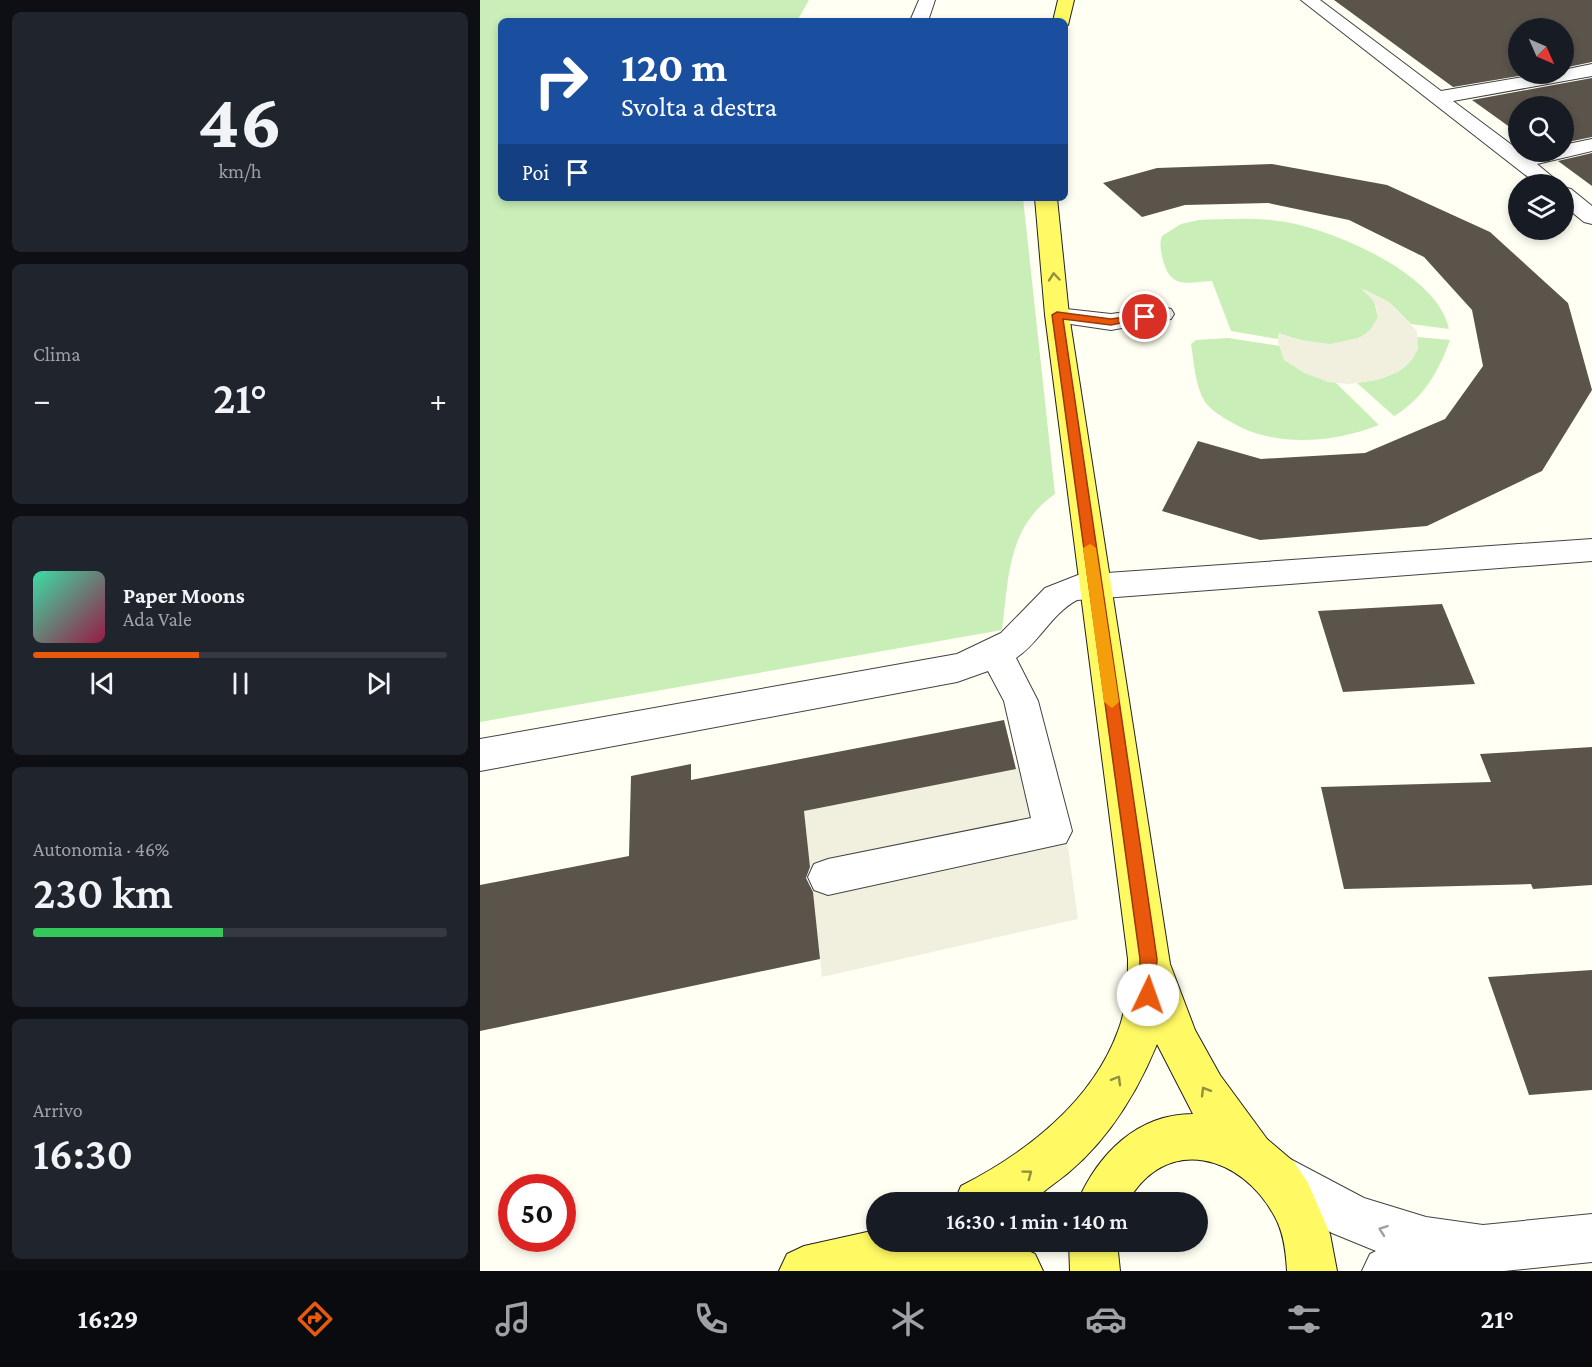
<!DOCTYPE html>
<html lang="it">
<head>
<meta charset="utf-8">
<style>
	:root { --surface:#171b24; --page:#20242c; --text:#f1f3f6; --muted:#9ea1a6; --line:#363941; --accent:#ea580c }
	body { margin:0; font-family:"Crimson Pro",serif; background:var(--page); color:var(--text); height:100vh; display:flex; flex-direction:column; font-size:22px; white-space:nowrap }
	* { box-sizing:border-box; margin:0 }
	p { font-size:20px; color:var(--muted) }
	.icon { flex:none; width:33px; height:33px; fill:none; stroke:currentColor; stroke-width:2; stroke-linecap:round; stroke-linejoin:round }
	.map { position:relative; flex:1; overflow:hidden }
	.sheet { display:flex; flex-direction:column; gap:12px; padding:12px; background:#0d0f14; width:480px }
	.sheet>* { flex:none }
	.banner { position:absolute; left:18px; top:18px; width:570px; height:183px; border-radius:9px; box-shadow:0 3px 9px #0003; background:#1a4fa0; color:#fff; overflow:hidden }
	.needle { width:39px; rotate:135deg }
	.tools { position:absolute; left:1028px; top:18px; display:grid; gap:12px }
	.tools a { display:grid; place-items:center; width:66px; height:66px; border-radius:50%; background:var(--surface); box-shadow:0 3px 9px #0003; font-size:30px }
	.speed { position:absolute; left:18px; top:1174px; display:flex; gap:12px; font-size:30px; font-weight:700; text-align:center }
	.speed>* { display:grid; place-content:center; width:78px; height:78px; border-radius:50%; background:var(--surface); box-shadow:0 3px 9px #0003; line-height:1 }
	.speed .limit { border:9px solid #d22; background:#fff; color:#111 }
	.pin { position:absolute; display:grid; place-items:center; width:51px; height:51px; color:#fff; margin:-26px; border:3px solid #fff; border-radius:50%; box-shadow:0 2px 6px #0007 }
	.me { position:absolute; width:66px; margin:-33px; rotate:3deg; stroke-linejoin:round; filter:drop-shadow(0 0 4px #0008) }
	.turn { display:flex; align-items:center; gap:21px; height:126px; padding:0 24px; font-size:27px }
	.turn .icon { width:78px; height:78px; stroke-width:2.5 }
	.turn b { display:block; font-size:42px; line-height:51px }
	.then { display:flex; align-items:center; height:57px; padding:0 24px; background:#0003; gap:12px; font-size:22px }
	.big { font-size:45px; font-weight:600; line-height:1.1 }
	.sheet .widget { flex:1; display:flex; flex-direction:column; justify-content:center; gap:9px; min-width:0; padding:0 21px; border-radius:9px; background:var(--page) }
	.sheet .dial { align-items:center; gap:0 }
	.dial b { font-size:78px; line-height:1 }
	.song { display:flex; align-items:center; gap:18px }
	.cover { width:72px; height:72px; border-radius:9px; background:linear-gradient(135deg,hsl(160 70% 55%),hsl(340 70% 35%)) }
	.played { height:6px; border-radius:3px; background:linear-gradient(90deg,var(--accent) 40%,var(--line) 40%) }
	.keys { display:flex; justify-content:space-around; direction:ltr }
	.heat { display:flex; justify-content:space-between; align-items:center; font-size:33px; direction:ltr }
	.charge { height:9px; border-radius:4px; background:linear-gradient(90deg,#34c759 46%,var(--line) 0) }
	.trip { position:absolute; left:386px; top:1192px; width:342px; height:60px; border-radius:30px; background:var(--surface); box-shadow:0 3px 9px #0003; font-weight:600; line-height:60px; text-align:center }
	.menu { display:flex; height:96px; justify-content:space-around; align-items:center; background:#090b0e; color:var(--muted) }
	.menu .icon { width:42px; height:42px }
	.menu .selected { color:var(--accent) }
	.menu b { font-size:27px; color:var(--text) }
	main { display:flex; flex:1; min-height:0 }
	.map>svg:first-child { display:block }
	.green { fill:#c9eeb8 }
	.plaza { fill:#f1f0df }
	.building { fill:#5a544b }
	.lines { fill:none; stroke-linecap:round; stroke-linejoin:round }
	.minor-casing { stroke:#434343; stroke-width:2 }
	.major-casing { stroke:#212121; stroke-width:2 }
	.minor { fill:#fff; fill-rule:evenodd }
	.major { fill:#fff963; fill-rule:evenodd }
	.oneway { stroke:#93903e }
	.oneway2 { stroke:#9f9f9f }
	.route { fill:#ea580c; stroke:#983908; stroke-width:1.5 }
	.slow { fill:#f59e0b }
</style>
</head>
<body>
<main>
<section class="sheet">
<div class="widget dial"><b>46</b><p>km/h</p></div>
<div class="widget"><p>Clima</p>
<div class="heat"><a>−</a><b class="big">21°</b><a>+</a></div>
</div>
<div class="widget">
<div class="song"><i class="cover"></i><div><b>Paper Moons</b><p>Ada Vale</p></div></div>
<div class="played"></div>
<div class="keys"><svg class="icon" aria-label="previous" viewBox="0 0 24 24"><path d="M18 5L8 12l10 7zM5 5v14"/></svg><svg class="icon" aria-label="pause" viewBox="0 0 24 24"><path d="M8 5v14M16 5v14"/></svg><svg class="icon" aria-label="next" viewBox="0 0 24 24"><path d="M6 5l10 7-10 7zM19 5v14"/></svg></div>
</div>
<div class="widget"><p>Autonomia · 46%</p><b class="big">230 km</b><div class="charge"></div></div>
<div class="widget"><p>Arrivo</p><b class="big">16:30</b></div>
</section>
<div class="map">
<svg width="1112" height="1271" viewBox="0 0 1112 1271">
	<rect width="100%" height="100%" fill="#fffff3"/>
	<!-- green -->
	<path class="green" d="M 0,0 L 329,0 L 317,21 L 21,21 L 21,198 L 543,198 L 575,494 C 527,528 529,576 522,630 L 0,722 Z
		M 719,220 C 747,219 778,217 806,222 C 856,231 958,274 969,329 L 931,324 L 909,302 L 883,289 L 894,301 L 898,317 C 883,356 829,345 799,333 L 798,339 L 751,331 L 732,281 C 707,282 691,290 683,260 C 681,250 679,245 682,236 L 701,224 Z
		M 937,337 L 970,340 C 959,371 943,399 914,416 L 877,383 C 904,380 940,370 937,337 Z
		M 748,338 L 800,346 L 805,360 L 848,382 L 855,382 L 899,425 C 853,443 795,448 751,422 C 742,417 731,410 725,402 C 715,386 714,362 711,344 L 716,340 Z"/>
	<!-- plaza -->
	<path class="plaza" d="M 880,288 L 909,302 L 937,331 L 938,349 L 932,360 L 918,372 L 897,380 L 869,384 L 848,382 L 824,373 L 804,360 L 798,342 L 799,333 L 814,339 L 850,344 L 878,338 L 889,332 L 898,317 L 897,309 L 894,301 Z
		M 576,760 L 598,919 L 342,977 L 324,811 Z"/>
	<!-- building -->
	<path class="building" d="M 854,0 L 1112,0 L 1112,62 L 1083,68 L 1083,28 L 1038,28 L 1038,74 L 1051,74 L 973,87 Z
		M 1112,78 L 1112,137 L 1083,143 L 1083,106 L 1038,106 L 1038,133 L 992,100 Z
		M 1112,153 L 1112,186 L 1078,161 Z
		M 792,164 L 907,185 L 1010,232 L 1088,303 L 1112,390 L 1062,471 L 947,526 L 780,540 L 682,511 L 718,441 L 781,459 L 885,453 L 965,419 L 1003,366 L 992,310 L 944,257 L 869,220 L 788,203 L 705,205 L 662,217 L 623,183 L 677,168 Z
		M 962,604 L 995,684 L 863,692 L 838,611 Z
		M 524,720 L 536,769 L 324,811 L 330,867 L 326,878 L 333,892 L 340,959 L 0,1031 L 0,885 L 149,856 L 151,776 L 211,764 L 211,780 Z
		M 1112,747 L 1112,885 L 1053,889 L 1051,884 L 864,889 L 841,787 L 1011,782 L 1000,754 Z
		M 1112,970 L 1112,1090 L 1049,1095 L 1008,977 Z"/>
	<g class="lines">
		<defs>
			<path id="minor" d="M 439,0 L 455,0 L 448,21 L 430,21 Z
				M 821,0 L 840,0 L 961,91 L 1061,74 L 1083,74 L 1083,70 L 1112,64 L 1112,76 L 973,101 L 1044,154 L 1083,152 L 1083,145 L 1112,139 L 1112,151 L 1057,164 L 1081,184 L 1057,184 Z
				M 1083,187 L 1091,189 L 1112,206 L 1112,224 L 1104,222 L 1083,205 Z
				M 682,307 L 691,309 L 694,314 L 691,319 L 631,330 L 577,322 L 568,320 L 565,315 L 568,310 L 577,308 L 631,314 Z
				M 1112,539 L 1112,561 L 597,600 C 571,614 560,642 536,658 L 558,701 L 592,831 L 586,843 L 348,895 L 334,890 L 328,877 L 334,864 L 348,859 L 551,818 L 524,701 L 508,671 L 477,682 L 0,771 L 0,739 L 477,654 L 521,633 L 565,588 L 598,575 Z
				M 797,1152 L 884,1198 L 946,1217 L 1003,1225 L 1112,1214 L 1112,1262 L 1024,1271 L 882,1271 L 890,1254 L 896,1251 L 852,1233 L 804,1207 L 780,1192 L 774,1175 L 780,1158 Z"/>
			<path id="major" d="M 578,0 L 594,0 L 588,25 L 585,25 L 585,21 L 573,21 Z
				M 555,198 L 577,198 L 589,315 L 690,964 L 715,1030 L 740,1075 L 787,1139 L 814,1162 L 828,1183 L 850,1234 L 857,1271 L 807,1271 C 806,1253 804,1233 795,1217 C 762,1155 686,1133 647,1203 L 597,1203 C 618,1154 657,1114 713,1114 L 677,1044 C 654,1100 621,1151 571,1186 C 564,1191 556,1199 548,1202 C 537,1207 489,1203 474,1203 L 481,1186 C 546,1153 612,1102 638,1031 C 647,1008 648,984 648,959 L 565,315 Z
				M 396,1230 L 396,1242 L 529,1242 L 555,1254 L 563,1271 L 299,1271 L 307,1254 L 324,1246 Z
				M 589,1242 L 637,1242 L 640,1271 L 590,1271 Z"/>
		</defs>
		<!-- minor casing -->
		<use href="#minor" class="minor-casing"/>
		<!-- major casing -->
		<use href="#major" class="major-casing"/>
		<!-- minor -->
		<use href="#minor" class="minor"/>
		<!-- major -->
		<use href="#major" class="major"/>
	</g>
	<!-- one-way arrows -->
	<defs><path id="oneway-chevron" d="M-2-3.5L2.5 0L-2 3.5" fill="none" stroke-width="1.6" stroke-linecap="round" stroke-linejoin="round" transform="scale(1.5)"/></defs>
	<g class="oneway">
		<use href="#oneway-chevron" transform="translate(574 277) rotate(-95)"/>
		<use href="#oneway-chevron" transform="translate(637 1080) rotate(-60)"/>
		<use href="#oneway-chevron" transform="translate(725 1091) rotate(-121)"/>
		<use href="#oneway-chevron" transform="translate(548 1174) rotate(-37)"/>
	</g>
	<use class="oneway2" href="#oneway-chevron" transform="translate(903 1230) rotate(-160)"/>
	<!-- route -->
	<path class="route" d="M 577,312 L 631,319 L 665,314 L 670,317 L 631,325 L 583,319 L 677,959 L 674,1001 L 668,1004 L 662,1001 L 659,995 L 660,959 L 572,315 Z"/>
	<!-- slow -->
	<path class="slow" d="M 610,544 L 616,548 L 639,702 L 632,708 L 624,702 L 603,548 Z"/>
</svg>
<div class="tools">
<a><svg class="needle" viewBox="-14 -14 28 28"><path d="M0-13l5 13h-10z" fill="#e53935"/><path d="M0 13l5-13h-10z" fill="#9ea1a6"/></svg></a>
<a><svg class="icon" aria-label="search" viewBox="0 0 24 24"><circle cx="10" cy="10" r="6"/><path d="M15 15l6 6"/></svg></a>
<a><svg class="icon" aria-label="layers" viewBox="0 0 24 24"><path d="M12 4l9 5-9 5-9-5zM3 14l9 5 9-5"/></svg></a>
</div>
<div class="speed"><div class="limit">50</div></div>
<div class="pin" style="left:665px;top:317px;background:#d93025"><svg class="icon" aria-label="arrive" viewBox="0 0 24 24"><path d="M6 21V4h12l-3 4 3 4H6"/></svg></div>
<svg class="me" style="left:668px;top:995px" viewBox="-20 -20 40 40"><circle r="19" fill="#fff"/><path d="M0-13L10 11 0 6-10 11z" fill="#ea580c"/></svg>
<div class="trip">16:30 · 1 min · 140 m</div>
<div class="banner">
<div class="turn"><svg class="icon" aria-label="right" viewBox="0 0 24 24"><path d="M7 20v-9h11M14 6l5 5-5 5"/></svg><div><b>120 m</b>Svolta a destra</div></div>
<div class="then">Poi<svg class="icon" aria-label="arrive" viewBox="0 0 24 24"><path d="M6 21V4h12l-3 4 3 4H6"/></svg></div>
</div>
</div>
</main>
<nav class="menu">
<b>16:29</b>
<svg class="icon selected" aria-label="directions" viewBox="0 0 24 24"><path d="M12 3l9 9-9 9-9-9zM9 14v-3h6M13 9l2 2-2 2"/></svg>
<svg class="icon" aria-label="music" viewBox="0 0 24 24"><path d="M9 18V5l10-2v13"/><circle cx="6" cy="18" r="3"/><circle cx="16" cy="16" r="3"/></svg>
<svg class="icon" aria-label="phone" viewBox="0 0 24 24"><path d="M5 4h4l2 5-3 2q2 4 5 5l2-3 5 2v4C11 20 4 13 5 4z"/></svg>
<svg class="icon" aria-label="climate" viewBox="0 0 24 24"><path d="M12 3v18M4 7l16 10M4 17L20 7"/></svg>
<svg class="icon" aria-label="car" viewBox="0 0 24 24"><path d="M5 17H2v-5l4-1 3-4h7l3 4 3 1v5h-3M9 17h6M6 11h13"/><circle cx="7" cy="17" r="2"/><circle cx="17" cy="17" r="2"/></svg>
<svg class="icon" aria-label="filters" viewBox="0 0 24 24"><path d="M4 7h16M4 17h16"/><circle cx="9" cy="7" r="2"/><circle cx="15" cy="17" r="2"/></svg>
<b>21°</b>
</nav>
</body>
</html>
